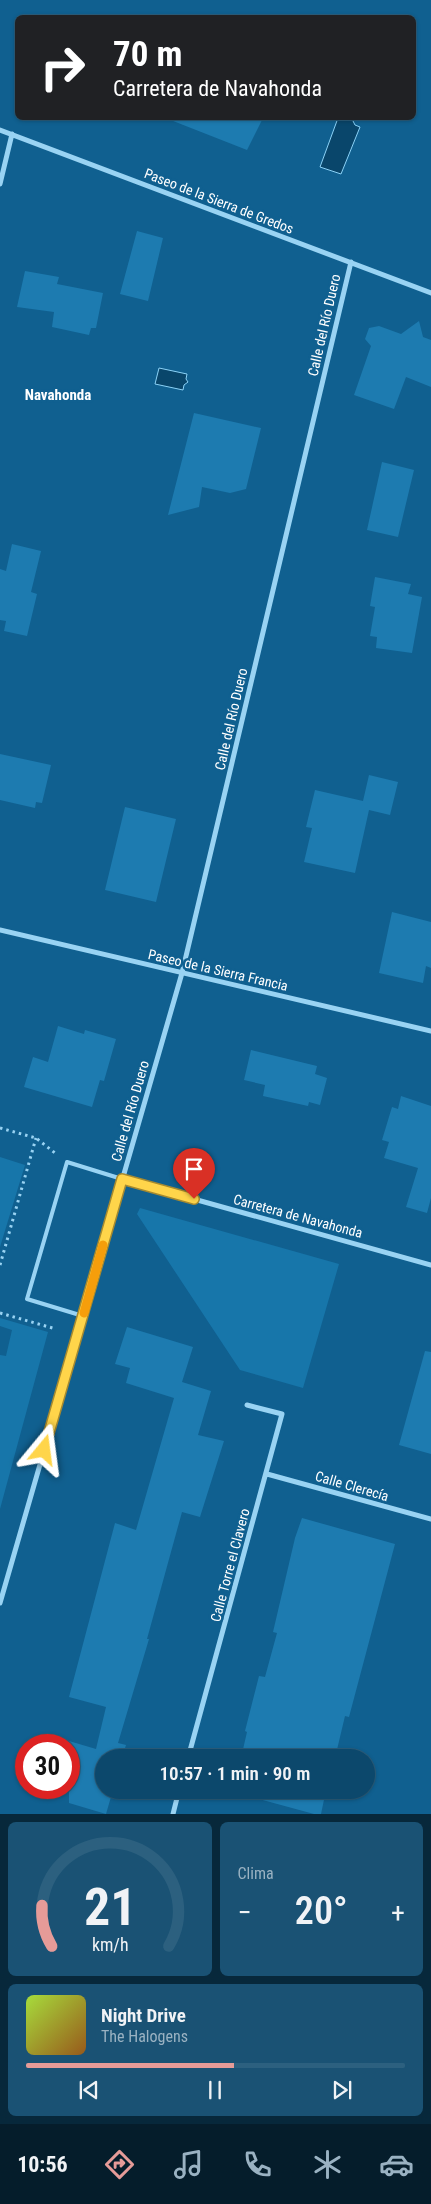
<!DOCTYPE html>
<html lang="es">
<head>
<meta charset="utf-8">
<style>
	:root { --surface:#0c486c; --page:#1a5274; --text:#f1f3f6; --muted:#9ab2c2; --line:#2c607f; --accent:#e69b98 }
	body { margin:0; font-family:"Roboto Condensed",sans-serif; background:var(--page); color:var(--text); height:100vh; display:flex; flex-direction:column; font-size:19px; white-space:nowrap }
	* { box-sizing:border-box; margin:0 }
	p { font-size:16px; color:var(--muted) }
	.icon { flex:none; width:28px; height:28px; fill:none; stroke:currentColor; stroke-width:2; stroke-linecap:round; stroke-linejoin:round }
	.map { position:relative; height:1814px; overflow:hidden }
	.sheet { display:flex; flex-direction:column; gap:8px; padding:8px; background:#07283b; flex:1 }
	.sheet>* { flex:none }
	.top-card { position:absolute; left:15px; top:15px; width:401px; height:105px; border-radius:8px; box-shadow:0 1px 4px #0004,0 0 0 1px var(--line); background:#202124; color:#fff; overflow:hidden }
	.speed { position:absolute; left:15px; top:1734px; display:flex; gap:10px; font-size:25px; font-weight:700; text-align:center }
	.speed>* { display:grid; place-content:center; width:65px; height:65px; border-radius:50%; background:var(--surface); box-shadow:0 1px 4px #0004,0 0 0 1px var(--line); line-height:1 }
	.speed .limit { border:8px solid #d22; background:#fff; color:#111 }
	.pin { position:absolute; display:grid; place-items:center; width:42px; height:42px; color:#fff; margin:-51px -21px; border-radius:50% 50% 50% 0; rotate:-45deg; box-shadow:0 0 5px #0007 }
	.pin .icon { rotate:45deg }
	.me { position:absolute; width:55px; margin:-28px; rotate:16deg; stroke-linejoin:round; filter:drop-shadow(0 0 4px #0008) }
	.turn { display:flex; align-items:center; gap:18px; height:105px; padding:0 15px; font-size:22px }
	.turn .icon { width:65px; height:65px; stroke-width:2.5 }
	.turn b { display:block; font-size:35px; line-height:42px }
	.big { font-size:38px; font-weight:600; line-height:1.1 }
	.sheet .widget { flex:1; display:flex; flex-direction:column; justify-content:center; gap:8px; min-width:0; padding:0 18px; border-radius:8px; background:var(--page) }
	.sheet .dial { align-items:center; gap:0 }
	.dial svg { height:130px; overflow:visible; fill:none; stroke:var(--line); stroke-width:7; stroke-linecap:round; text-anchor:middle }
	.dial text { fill:var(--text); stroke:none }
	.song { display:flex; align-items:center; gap:15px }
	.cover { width:60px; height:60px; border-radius:8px; background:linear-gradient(135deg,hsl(80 70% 55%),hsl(30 70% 35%)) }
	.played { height:5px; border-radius:2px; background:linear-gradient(90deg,var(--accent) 55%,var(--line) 55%) }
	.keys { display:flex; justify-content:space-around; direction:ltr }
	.heat { display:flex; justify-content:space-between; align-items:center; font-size:28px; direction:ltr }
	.sheet .tiles { flex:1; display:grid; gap:8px; grid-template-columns:1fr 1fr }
	.widget:last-child { grid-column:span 2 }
	.trip { position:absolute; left:95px; top:1749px; width:280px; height:50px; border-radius:25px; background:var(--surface); box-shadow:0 1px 4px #0004,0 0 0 1px var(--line); font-weight:600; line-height:50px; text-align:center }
	.dock { display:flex; height:80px; justify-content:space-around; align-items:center; background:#051d2b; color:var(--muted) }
	.dock .icon { width:35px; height:35px }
	.dock .selected { color:var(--accent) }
	.dock b { font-size:22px; color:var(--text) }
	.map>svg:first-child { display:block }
	.green { fill:#1776aa }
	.water { fill:#09466b; stroke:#8bd2f7 }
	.building { fill:#1d7bb0 }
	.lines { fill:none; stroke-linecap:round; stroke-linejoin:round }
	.path { stroke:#99d3f3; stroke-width:3; stroke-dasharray:2.5 4; stroke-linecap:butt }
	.lane { stroke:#99d3f3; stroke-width:4 }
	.street { stroke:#99d3f3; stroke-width:5 }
	.route-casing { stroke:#a68a30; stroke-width:12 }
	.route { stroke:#ffd54a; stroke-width:9 }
	.slow { stroke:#f59e0b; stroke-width:9 }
	.labels { text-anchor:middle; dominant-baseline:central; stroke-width:5; stroke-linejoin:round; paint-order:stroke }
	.street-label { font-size:14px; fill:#fff; stroke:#106090 }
	.neighbourhood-label { font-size:15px; font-weight:bold; fill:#fff; stroke:#106090 }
</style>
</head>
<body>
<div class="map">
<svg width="431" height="1814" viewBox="0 0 431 1814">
	<rect width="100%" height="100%" fill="#106090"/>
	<!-- green -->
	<path class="green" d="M 0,1157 L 25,1165 L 0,1247 Z
		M 140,1208 L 339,1264 L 303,1388 L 240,1370 L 137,1214 Z
		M 0,1318 L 48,1332 L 0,1509 L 0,1355 L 6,1356 L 12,1330 L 0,1326 Z"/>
	<!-- water -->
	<path class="water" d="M 338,118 L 344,120 L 352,119 L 355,125 L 360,127 L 341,174 L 320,167 Z
		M 159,368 L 187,374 L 186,379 L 188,382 L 184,385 L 183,390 L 155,384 Z"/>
	<!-- building -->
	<path class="building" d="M 169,118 L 263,118 L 247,150 L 168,119 Z
		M 137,231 L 163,238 L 148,301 L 120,294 Z
		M 25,271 L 59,277 L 57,284 L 103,293 L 96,328 L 91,328 L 89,335 L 52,327 L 54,312 L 17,307 Z
		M 419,321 L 423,337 L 431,340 L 431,387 L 406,377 L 394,409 L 354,395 L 371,346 L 365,339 L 369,328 L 379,326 L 401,334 Z
		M 194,413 L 261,428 L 246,489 L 230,493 L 202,487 L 199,507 L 168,515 Z
		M 382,462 L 414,470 L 398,537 L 367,530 Z
		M 12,544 L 41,551 L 31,592 L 37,594 L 27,636 L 4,631 L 6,621 L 0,620 L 0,569 L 6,571 Z
		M 375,577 L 411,584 L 408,594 L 422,597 L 412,653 L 376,648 L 377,637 L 370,636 L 375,607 L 370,606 Z
		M 0,754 L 51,765 L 42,803 L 36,802 L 35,808 L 0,800 Z
		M 369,775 L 398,782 L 390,815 L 369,810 L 355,873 L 304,862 L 312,828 L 306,827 L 315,790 L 363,801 Z
		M 125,807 L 176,819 L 156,902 L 105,890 Z
		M 392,912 L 431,922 L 431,968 L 426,966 L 423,983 L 379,973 Z
		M 58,1026 L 84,1034 L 85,1030 L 116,1039 L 104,1081 L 100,1080 L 92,1107 L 24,1087 L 33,1057 L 48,1062 Z
		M 251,1050 L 317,1066 L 315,1074 L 327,1078 L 320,1105 L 309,1102 L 308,1106 L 263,1096 L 265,1085 L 244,1080 Z
		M 401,1096 L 431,1106 L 431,1198 L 427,1213 L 406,1207 L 418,1168 L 384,1158 L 389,1142 L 382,1140 L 392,1107 L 398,1109 Z
		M 127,1327 L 193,1347 L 182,1382 L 211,1391 L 198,1435 L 224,1441 L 200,1517 L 182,1512 L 147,1639 L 149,1639 L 118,1743 L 126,1745 L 122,1758 L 104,1758 L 104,1790 L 113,1790 L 106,1814 L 69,1803 L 69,1741 L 96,1749 L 106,1707 L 69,1697 L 115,1523 L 136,1530 L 174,1398 L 126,1383 L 130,1368 L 115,1364 Z
		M 425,1351 L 431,1352 L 431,1454 L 399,1445 Z
		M 302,1518 L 395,1544 L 349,1717 L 345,1716 L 335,1758 L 241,1758 L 247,1732 L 245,1731 L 259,1676 L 265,1677 L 277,1633 L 273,1632 L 295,1538 Z
		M 261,1790 L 304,1790 L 325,1795 L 321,1814 L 314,1814 L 259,1799 Z"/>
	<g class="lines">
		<!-- path -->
		<path class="path" d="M 0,1128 L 36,1138 L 55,1153
			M 0,1265 L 36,1138
			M 0,1313 L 56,1329"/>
		<!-- lane -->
		<path class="lane" d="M 83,1316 L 27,1299 L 67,1162 L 122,1179"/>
		<!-- street -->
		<path class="street" d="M 0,130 L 431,293
			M 0,184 L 12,134
			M 0,930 L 431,1031
			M 122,1179 L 431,1265
			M 267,1474 L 431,1519
			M 0,1603 L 182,973 L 351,262
			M 188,1758 L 282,1414 L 247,1405
			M 173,1814 L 179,1790"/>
	</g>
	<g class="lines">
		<defs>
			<path id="route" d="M 44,1450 L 122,1179 L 194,1199"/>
		</defs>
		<!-- route casing -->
		<use href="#route" class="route-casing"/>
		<!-- route -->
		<use href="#route" class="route"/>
		<!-- slow -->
		<path class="slow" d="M 84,1313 L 103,1245"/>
	</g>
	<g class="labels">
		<!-- street labels -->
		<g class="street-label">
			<text transform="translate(219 201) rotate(21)">Paseo de la Sierra de Gredos</text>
			<text transform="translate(324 325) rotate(-77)">Calle del Río Duero</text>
			<text transform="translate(231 719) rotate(-77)">Calle del Río Duero</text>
			<text transform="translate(218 970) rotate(13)">Paseo de la Sierra Francia</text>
			<text transform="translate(130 1111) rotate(-74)">Calle del Río Duero</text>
			<text transform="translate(298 1216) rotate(15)">Carretera de Navahonda</text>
			<text transform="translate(352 1486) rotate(16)">Calle Clerecía</text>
			<text transform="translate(230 1565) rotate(-75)">Calle Torre el Clavero</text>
		</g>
		<!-- neighbourhood labels -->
		<g class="neighbourhood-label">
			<text x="58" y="395">Navahonda</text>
		</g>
	</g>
</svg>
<div class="speed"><div class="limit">30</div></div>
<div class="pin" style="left:194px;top:1199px;background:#d93025"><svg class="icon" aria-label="arrive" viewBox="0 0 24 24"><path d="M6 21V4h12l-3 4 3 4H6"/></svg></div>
<svg class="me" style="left:44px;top:1450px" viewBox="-20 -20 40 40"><path d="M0-17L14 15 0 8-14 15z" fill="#ffd54a" stroke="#fff" stroke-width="4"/></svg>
<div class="trip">10:57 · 1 min · 90 m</div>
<div class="top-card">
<div class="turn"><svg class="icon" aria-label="right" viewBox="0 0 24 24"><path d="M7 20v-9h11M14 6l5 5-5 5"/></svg><div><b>70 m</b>Carretera de Navahonda</div></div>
</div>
</div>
<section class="sheet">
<div class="tiles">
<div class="widget dial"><svg viewBox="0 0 100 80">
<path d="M14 69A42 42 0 1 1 86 69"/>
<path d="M14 69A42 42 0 0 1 8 44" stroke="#e69b98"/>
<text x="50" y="56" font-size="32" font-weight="700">21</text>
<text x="50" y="72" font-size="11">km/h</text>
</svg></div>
<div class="widget"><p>Clima</p>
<div class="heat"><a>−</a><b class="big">20°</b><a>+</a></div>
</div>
<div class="widget">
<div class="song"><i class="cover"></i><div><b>Night Drive</b><p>The Halogens</p></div></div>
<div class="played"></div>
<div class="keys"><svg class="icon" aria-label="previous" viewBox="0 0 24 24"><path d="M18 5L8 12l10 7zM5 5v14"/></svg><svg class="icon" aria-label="pause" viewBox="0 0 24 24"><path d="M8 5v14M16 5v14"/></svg><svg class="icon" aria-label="next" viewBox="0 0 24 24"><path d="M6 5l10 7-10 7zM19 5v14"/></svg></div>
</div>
</div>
</section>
<nav class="dock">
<b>10:56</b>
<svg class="icon selected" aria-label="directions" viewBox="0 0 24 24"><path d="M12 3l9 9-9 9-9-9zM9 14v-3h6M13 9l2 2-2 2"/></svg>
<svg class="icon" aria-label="music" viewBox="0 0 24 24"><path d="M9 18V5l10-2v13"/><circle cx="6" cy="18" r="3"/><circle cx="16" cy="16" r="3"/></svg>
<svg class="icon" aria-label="phone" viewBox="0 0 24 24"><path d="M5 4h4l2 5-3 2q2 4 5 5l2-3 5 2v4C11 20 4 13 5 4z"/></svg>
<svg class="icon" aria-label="climate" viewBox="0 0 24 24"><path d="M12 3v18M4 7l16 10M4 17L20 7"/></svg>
<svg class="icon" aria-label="car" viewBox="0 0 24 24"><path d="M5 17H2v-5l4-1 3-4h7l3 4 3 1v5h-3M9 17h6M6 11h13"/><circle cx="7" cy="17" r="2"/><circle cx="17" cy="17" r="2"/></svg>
</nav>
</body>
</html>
